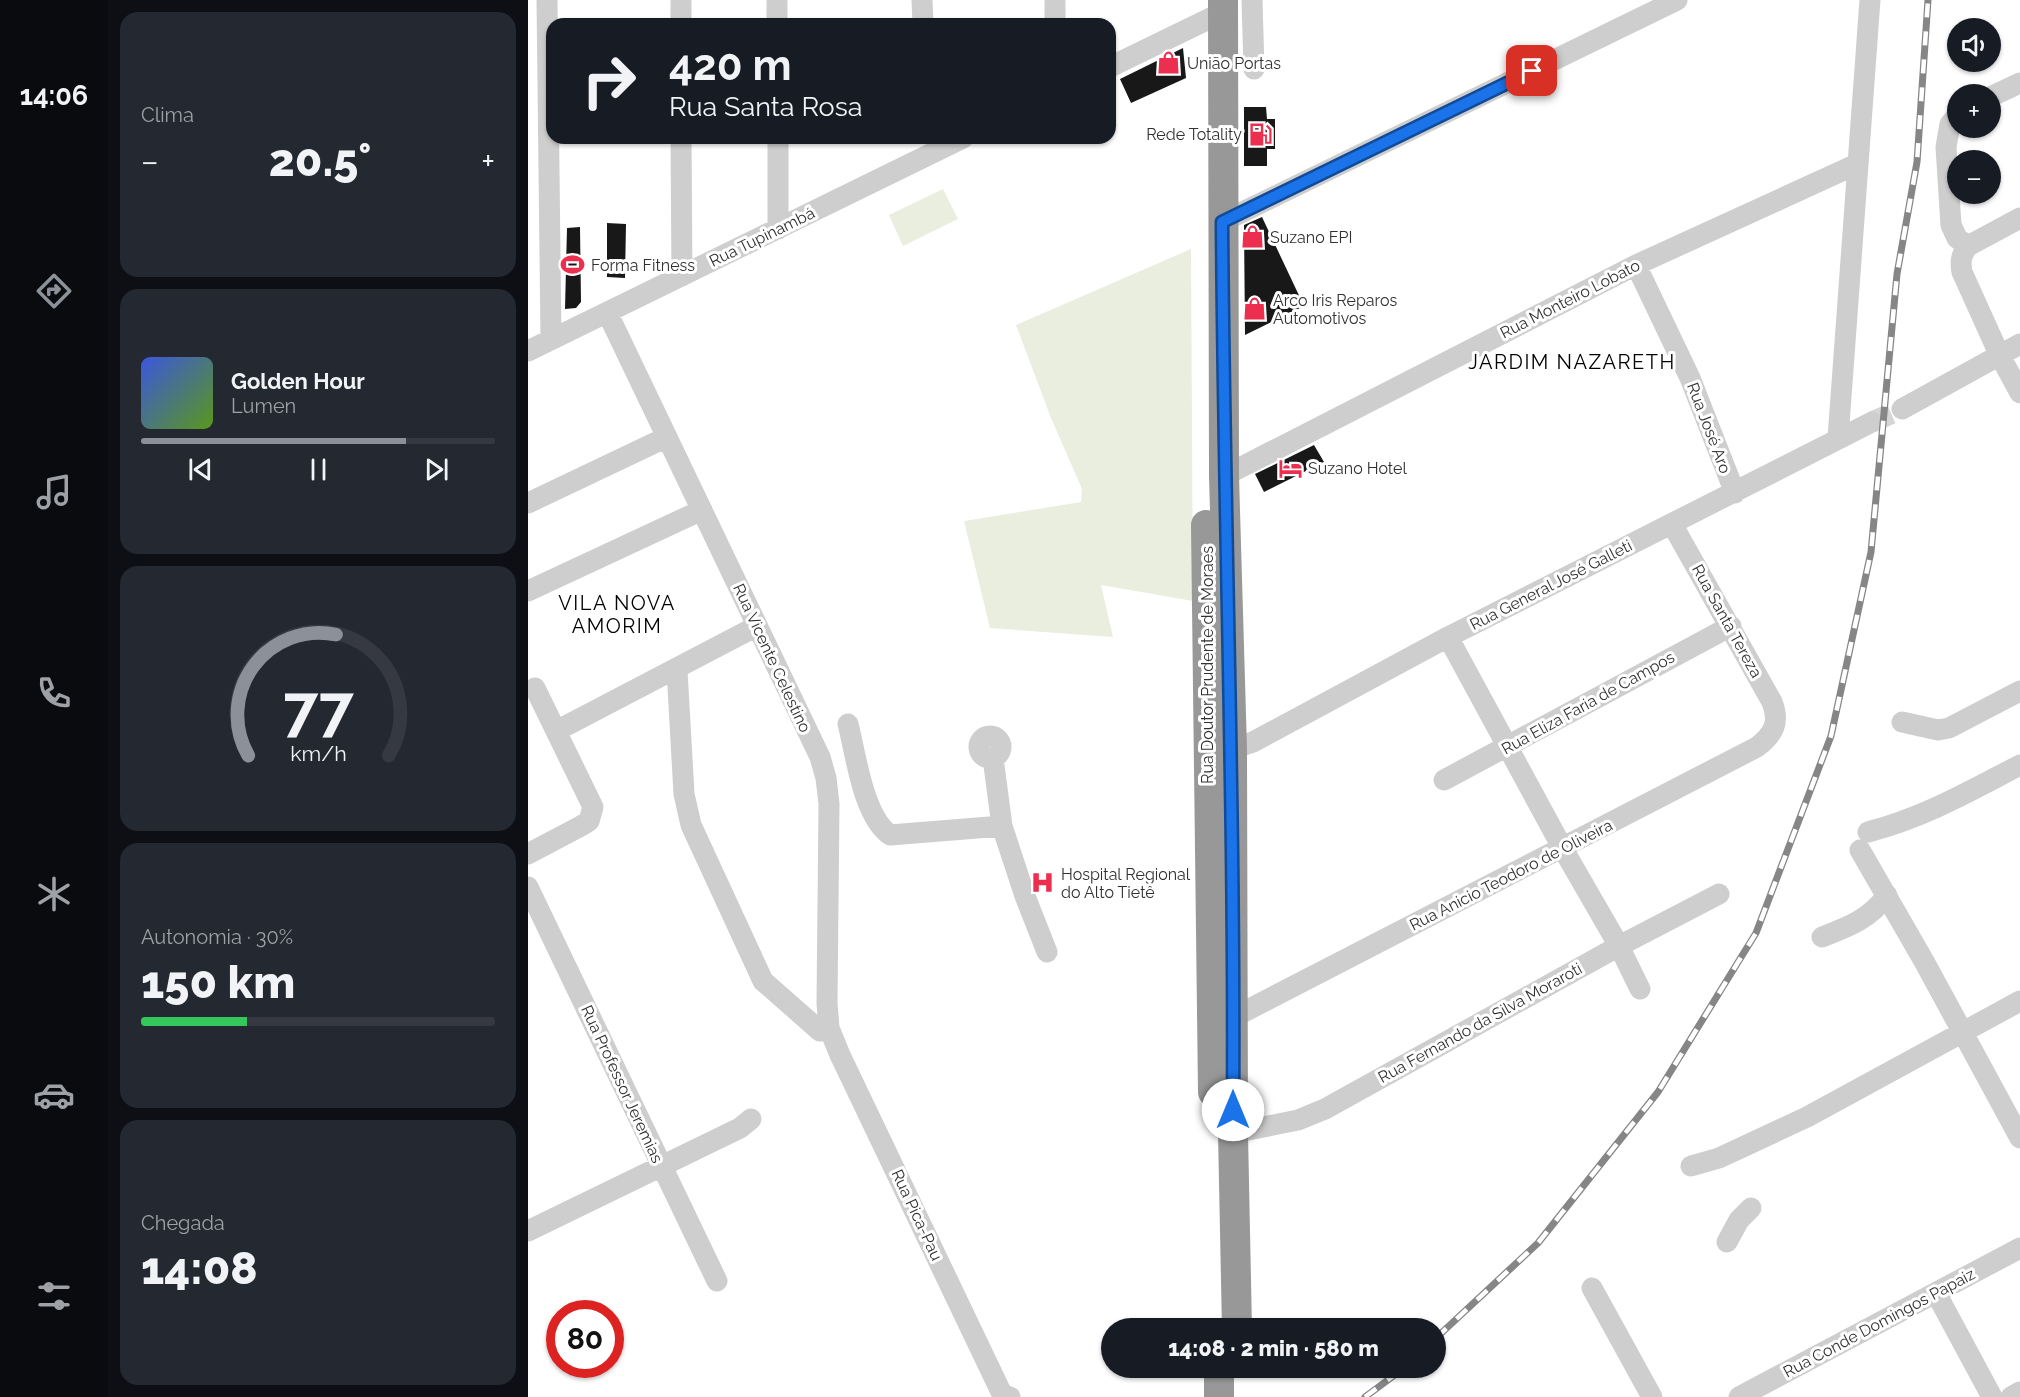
<!DOCTYPE html>
<html lang="pt">
<head>
<meta charset="utf-8">
<style>
	:root { --surface:#171b24; --page:#242831; --text:#f1f3f6; --muted:#9ea1a6; --line:#363941; --accent:#8c9099 }
	body { margin:0; font-family:Raleway,sans-serif; background:var(--page); color:var(--text); height:100vh; display:flex; flex-direction:column; font-size:22px; white-space:nowrap }
	* { box-sizing:border-box; margin:0 }
	p { font-size:20px; color:var(--muted) }
	.icon { flex:none; width:33px; height:33px; fill:none; stroke:currentColor; stroke-width:2; stroke-linecap:round; stroke-linejoin:round }
	.map { position:relative; flex:1; overflow:hidden }
	.drawer { display:flex; flex-direction:column; gap:12px; padding:12px; background:#0d0f14; width:420px }
	.drawer>* { flex:none }
	.banner { position:absolute; left:18px; top:18px; width:570px; height:126px; border-radius:18px; box-shadow:0 2px 4px #0004; background:#171b24; color:var(--text); overflow:hidden }
	.controls { position:absolute; left:1419px; top:18px; display:grid; gap:12px }
	.controls a { display:grid; place-items:center; width:54px; height:54px; border-radius:50%; background:var(--surface); box-shadow:0 2px 4px #0004; font-size:30px }
	.speed { position:absolute; left:18px; top:1300px; display:flex; gap:12px; font-size:30px; font-weight:700; text-align:center }
	.speed>* { display:grid; place-content:center; width:78px; height:78px; border-radius:50%; background:var(--surface); box-shadow:0 2px 4px #0004; line-height:1 }
	.speed .limit { border:9px solid #d22; background:#fff; color:#111 }
	.pin { position:absolute; display:grid; place-items:center; width:51px; height:51px; color:#fff; margin:-26px; border-radius:12px; box-shadow:0 3px 9px #0006 }
	.me { position:absolute; width:66px; margin:-33px; rotate:0deg; stroke-linejoin:round; filter:drop-shadow(0 0 4px #0008) }
	.turn { display:flex; align-items:center; gap:21px; height:126px; padding:0 24px; font-size:27px }
	.turn .icon { width:78px; height:78px; stroke-width:2.5 }
	.turn b { display:block; font-size:42px; line-height:51px }
	.big { font-size:45px; font-weight:800; line-height:1.1 }
	.drawer .card { flex:1; display:flex; flex-direction:column; justify-content:center; gap:9px; min-width:0; padding:0 21px; border-radius:18px; background:var(--page) }
	.drawer .dial { align-items:center; gap:0 }
	.dial svg { height:156px; overflow:visible; fill:none; stroke:var(--line); stroke-width:7; stroke-linecap:round; text-anchor:middle }
	.dial text { fill:var(--text); stroke:none }
	.song { display:flex; align-items:center; gap:18px }
	.cover { width:72px; height:72px; border-radius:9px; background:linear-gradient(135deg,hsl(230 70% 55%),hsl(90 70% 35%)) }
	.played { height:6px; border-radius:3px; background:linear-gradient(90deg,var(--accent) 75%,var(--line) 75%) }
	.keys { display:flex; justify-content:space-around; direction:ltr }
	.heat { display:flex; justify-content:space-between; align-items:center; font-size:33px; direction:ltr }
	.charge { height:9px; border-radius:4px; background:linear-gradient(90deg,#34c759 30%,var(--line) 0) }
	.trip { position:absolute; left:573px; top:1318px; width:345px; height:60px; border-radius:30px; background:var(--surface); box-shadow:0 2px 4px #0004; font-weight:800; line-height:60px; text-align:center }
	main { display:flex; flex:1; min-height:0 }
	.dock { display:flex; flex-direction:column; width:108px; justify-content:space-around; align-items:center; background:#090b0e; color:var(--muted) }
	.dock .icon { width:42px; height:42px }
	.dock .active { color:var(--accent) }
	.dock b { font-size:27px; color:var(--text) }
	.map>svg:first-child { display:block }
	.green { fill:#e9eedf }
	.building { fill:#181818 }
	.lines { fill:none; stroke-linecap:round; stroke-linejoin:round }
	.minor-tunnel { stroke:#d6d6d6; stroke-width:21; stroke-dasharray:21 10; stroke-linecap:butt }
	.minor { stroke:#cecece; stroke-width:21 }
	.highway { stroke:#989898; stroke-width:30 }
	.rail-casing { stroke:#868686; stroke-width:7 }
	.rail { stroke:#fff; stroke-width:4.5; stroke-dasharray:14; stroke-linecap:butt }
	.route-casing { stroke:#114b97; stroke-width:15 }
	.route { stroke:#1a73e8; stroke-width:10 }
	.labels { text-anchor:middle; dominant-baseline:central; stroke-width:6; stroke-linejoin:round; paint-order:stroke }
	.poi-label { font-size:16px; fill:#313131; stroke:#fff; text-anchor:start }
	.street-label { font-size:16px; fill:#313131; stroke:#fff }
	.quarter-label { font-size:20px; letter-spacing:1.5px; fill:#000; stroke:#fff }
</style>
</head>
<body>
<main>
<nav class="dock">
<b>14:06</b>
<svg class="icon active" aria-label="directions" viewBox="0 0 24 24"><path d="M12 3l9 9-9 9-9-9zM9 14v-3h6M13 9l2 2-2 2"/></svg>
<svg class="icon" aria-label="music" viewBox="0 0 24 24"><path d="M9 18V5l10-2v13"/><circle cx="6" cy="18" r="3"/><circle cx="16" cy="16" r="3"/></svg>
<svg class="icon" aria-label="phone" viewBox="0 0 24 24"><path d="M5 4h4l2 5-3 2q2 4 5 5l2-3 5 2v4C11 20 4 13 5 4z"/></svg>
<svg class="icon" aria-label="climate" viewBox="0 0 24 24"><path d="M12 3v18M4 7l16 10M4 17L20 7"/></svg>
<svg class="icon" aria-label="car" viewBox="0 0 24 24"><path d="M5 17H2v-5l4-1 3-4h7l3 4 3 1v5h-3M9 17h6M6 11h13"/><circle cx="7" cy="17" r="2"/><circle cx="17" cy="17" r="2"/></svg>
<svg class="icon" aria-label="filters" viewBox="0 0 24 24"><path d="M4 7h16M4 17h16"/><circle cx="9" cy="7" r="2"/><circle cx="15" cy="17" r="2"/></svg>
</nav>
<section class="drawer">
<div class="card"><p>Clima</p>
<div class="heat"><a>−</a><b class="big">20.5°</b><a>+</a></div>
</div>
<div class="card">
<div class="song"><i class="cover"></i><div><b>Golden Hour</b><p>Lumen</p></div></div>
<div class="played"></div>
<div class="keys"><svg class="icon" aria-label="previous" viewBox="0 0 24 24"><path d="M18 5L8 12l10 7zM5 5v14"/></svg><svg class="icon" aria-label="pause" viewBox="0 0 24 24"><path d="M8 5v14M16 5v14"/></svg><svg class="icon" aria-label="next" viewBox="0 0 24 24"><path d="M6 5l10 7-10 7zM19 5v14"/></svg></div>
</div>
<div class="card dial"><svg viewBox="0 0 100 80">
<path d="M14 69A42 42 0 1 1 86 69"/>
<path d="M14 69A42 42 0 0 1 59 7" stroke="#8c9099"/>
<text x="50" y="56" font-size="32" font-weight="700">77</text>
<text x="50" y="72" font-size="11">km/h</text>
</svg></div>
<div class="card"><p>Autonomia · 30%</p><b class="big">150 km</b><div class="charge"></div></div>
<div class="card"><p>Chegada</p><b class="big">14:08</b></div>
</section>
<div class="map">
<svg width="1492" height="1397" viewBox="0 0 1492 1397">
	<rect width="100%" height="100%" fill="#fff"/>
	<!-- green -->
	<path class="green" d="M 415,189 L 430,219 L 375,246 L 361,215 Z
		M 663,249 L 665,601 L 573,585 L 585,637 L 462,628 L 436,521 L 553,502 L 554,489 L 523,418 L 488,325 Z"/>
	<!-- building -->
	<path class="building" d="M 655,48 L 658,78 L 603,103 L 592,79 Z
		M 716,107 L 738,107 L 739,119 L 747,119 L 747,149 L 739,149 L 739,166 L 716,166 Z
		M 734,217 L 776,306 L 717,335 L 716,225 Z
		M 79,223 L 98,224 L 97,278 L 79,277 Z
		M 52,227 L 53,302 L 48,308 L 37,309 L 39,228 Z
		M 786,445 L 796,462 L 736,492 L 727,474 Z"/>
	<g class="lines">
		<!-- minor-tunnel -->
		<path class="minor-tunnel" d="M 1344,422 L 1374,409"/>
		<!-- minor -->
		<path class="minor" d="M 19,0 L 23,340
			M 153,0 L 153,24
			M 249,0 L 249,24
			M 394,0 L 395,24
			M 527,0 L 527,24
			M 724,0 L 726,69
			M 582,67 L 695,12
			M 1462,97 L 1492,83
			M 1430,115 L 1422,124 L 1418,147 L 1423,225 L 1429,238 L 1440,246
			M 153,138 L 154,276
			M 250,138 L 250,229
			M 1492,218 L 1440,246 C 1433,255 1432,261 1434,272 L 1471,354 L 1492,393
			M 694,222 L 1149,0
			M 1108,265 L 1162,378 L 1207,493
			M 80,314 L 292,757 L 298,778 L 301,804 L 299,1003 L 301,1028 L 312,1055 L 474,1394 L 482,1397
			M 0,351 L 435,138
			M 1374,409 L 1492,344
			M 1310,438 L 1342,0
			M 696,476 L 1108,265 L 1329,164
			M 0,503 L 139,437
			M 0,591 L 174,510
			M 920,637 L 1035,849 L 1091,946 L 1112,989
			M 149,670 L 156,794 L 163,825 L 235,981 L 292,1031 L 301,1028
			M 1374,722 L 1410,730 L 1421,728 L 1492,691
			M 320,724 C 328,755 335,816 362,835 L 474,826
			M 30,730 L 229,626
			M451 747a11 11 0 1 1 22 0a11 11 0 1 1-22 0Z
			M 692,747 L 704,749 L 725,742 L 920,637 L 1344,422
			M 465,758 L 474,826 L 497,896 L 519,952
			M 916,780 L 1203,626
			M 1340,832 C 1397,817 1440,792 1492,765
			M 1332,850 L 1397,963 L 1492,1138
			M 0,854 L 53,826 L 61,821 L 65,807 L 7,688
			M 0,887 L 189,1281
			M 1294,937 C 1320,927 1342,919 1359,895
			M 706,1017 L 1229,747 C 1246,734 1252,722 1244,702 L 1144,524
			M 705,1133 L 770,1120 L 797,1109 L 1091,946 L 1191,894
			M 1163,1166 L 1191,1158 L 1279,1117 L 1492,1001
			M 0,1231 L 212,1128 L 223,1119
			M 1199,1242 L 1211,1220 L 1223,1208
			M 1064,1288 L 1124,1397
			M 1408,1293 L 1464,1397
			M 1211,1397 L 1492,1248
			M 1483,1397 L 1492,1392"/>
		<!-- highway -->
		<path class="highway" d="M 695,0 L 696,476 L 704,749 L 705,1133 L 709,1329
			M 678,525 L 685,1092
			M 691,1368 L 691,1397"/>
		<defs>
			<path id="rail" d="M 908,1338 L 1010,1243 L 1130,1092 L 1228,933 L 1303,736 L 1343,552 L 1369,274 L 1389,162 L 1400,0
				M 837,1397 L 876,1368"/>
		</defs>
		<!-- rail casing -->
		<use href="#rail" class="rail-casing"/>
		<!-- rail -->
		<use href="#rail" class="rail"/>
	</g>
	<g class="lines">
		<defs>
			<path id="route" d="M 705,1110 C 707,814 696,518 694,222 L 1004,71"/>
		</defs>
		<!-- route casing -->
		<use href="#route" class="route-casing"/>
		<!-- route -->
		<use href="#route" class="route"/>
	</g>
	<!-- icons -->
	<defs>
		<symbol id="shop-bare" viewBox="-9 -9 18 18"><path d="M-5-2.5h2.3a2.7 3.5 0 0 1 5.4 0H5L5.5 6h-11ZM-1.5-2.5h3a1.5 2.3 0 0 0-3 0Z" fill="#ec2f4e" stroke="#fff" stroke-width="2.5" paint-order="stroke"/></symbol>
		<symbol id="fuel-bare" viewBox="-9 -9 18 18"><path d="M-5.5-6h7V0h2V4h1.3V-2.5L3-4.5l.8-.8L6-3V5H2.5V1h-1V6h-7ZM-4.2-4.7v3.2H.2V-4.7Z" fill="#ec2f4e" stroke="#fff" stroke-width="2.5" paint-order="stroke"/></symbol>
		<symbol id="stadium-bare" viewBox="-9 -9 18 18"><path d="M0-5a6.5 5 0 1 0 0 10a6.5 5 0 1 0 0-10ZM-3.5-1.8h7v3.6h-7Z" fill="#ec2f4e" stroke="#fff" stroke-width="2.5" paint-order="stroke"/></symbol>
		<symbol id="hotel-bare" viewBox="-9 -9 18 18"><path d="M-6-4.5h1.5V1H6V5H4.5V3h-9V5H-6ZM-4 0a1.8 1.8 0 1 1 3.6 0ZM.5 0V-2.5h3Q6-2.5 6 0Z" fill="#ec2f4e" stroke="#fff" stroke-width="2.5" paint-order="stroke"/></symbol>
		<symbol id="hospital-bare" viewBox="-9 -9 18 18"><path d="M-5-5h3v3.5h4V-5h3V5h-3V1.5h-4V5h-3Z" fill="#ec2f4e" stroke="#fff" stroke-width="2.5" paint-order="stroke"/></symbol>
	</defs>
	<g fill-rule="evenodd">
		<use href="#shop-bare" x="624" y="46" width="33" height="33"/>
		<use href="#fuel-bare" x="716" y="118" width="33" height="33"/>
		<use href="#shop-bare" x="708" y="220" width="33" height="33"/>
		<use href="#stadium-bare" x="28" y="248" width="33" height="33"/>
		<use href="#shop-bare" x="710" y="292" width="33" height="33"/>
		<use href="#hotel-bare" x="746" y="452" width="33" height="33"/>
		<use href="#hospital-bare" x="498" y="866" width="33" height="33"/>
	</g>
	<g class="labels">
		<!-- poi labels -->
		<g class="poi-label">
			<text x="659" y="63">União Portas</text>
			<text x="714" y="134" text-anchor="end">Rede Totality</text>
			<text x="742" y="237">Suzano EPI</text>
			<text x="63" y="265">Forma Fitness</text>
			<text x="745" y="300">Arco Iris Reparos<tspan x="745" dy="18">Automotivos</tspan></text>
			<text x="780" y="468">Suzano Hotel</text>
			<text x="533" y="874">Hospital Regional<tspan x="533" dy="18">do Alto Tietê</tspan></text>
		</g>
		<!-- street labels -->
		<g class="street-label">
			<text transform="translate(234 237) rotate(-26)">Rua Tupinambá</text>
			<text transform="translate(1042 299) rotate(-27)">Rua Monteiro Lobato</text>
			<text transform="translate(1181 428) rotate(69)">Rua José Aro</text>
			<text transform="translate(1023 585) rotate(-27)">Rua General José Galleti</text>
			<text transform="translate(1199 621) rotate(61)">Rua Santa Tereza</text>
			<text transform="translate(244 658) rotate(65)">Rua Vicente Celestino</text>
			<text transform="translate(679 665) rotate(-90)">Rua Doutor Prudente de Moraes</text>
			<text transform="translate(1060 703) rotate(-29)">Rua Eliza Faria de Campos</text>
			<text transform="translate(983 875) rotate(-27)">Rua Anicio Teodoro de Oliveira</text>
			<text transform="translate(952 1023) rotate(-29)">Rua Fernando da Silva Moraroti</text>
			<text transform="translate(94 1084) rotate(65)">Rua Professor Jeremias</text>
			<text transform="translate(389 1215) rotate(65)">Rua Pica-Pau</text>
			<text transform="translate(1351 1323) rotate(-28)">Rua Conde Domingos Papaiz</text>
		</g>
		<!-- quarter labels -->
		<g class="quarter-label">
			<text x="1044" y="362">JARDIM NAZARETH</text>
			<text x="89" y="603">VILA NOVA<tspan x="89" dy="23">AMORIM</tspan></text>
		</g>
	</g>
</svg>
<div class="controls">
<a><svg class="icon" aria-label="sound" viewBox="0 0 24 24"><path d="M4 9h4l5-4v14l-5-4H4zM17 9q2 3 0 6"/></svg></a>
<a>+</a>
<a>−</a>
</div>
<div class="speed"><div class="limit">80</div></div>
<div class="pin" style="left:1004px;top:71px;background:#d93025"><svg class="icon" aria-label="arrive" viewBox="0 0 24 24"><path d="M6 21V4h12l-3 4 3 4H6"/></svg></div>
<svg class="me" style="left:705px;top:1110px" viewBox="-20 -20 40 40"><circle r="19" fill="#fff"/><path d="M0-13L10 11 0 6-10 11z" fill="#1a73e8"/></svg>
<div class="trip">14:08 · 2 min · 580 m</div>
<div class="banner">
<div class="turn"><svg class="icon" aria-label="right" viewBox="0 0 24 24"><path d="M7 20v-9h11M14 6l5 5-5 5"/></svg><div><b>420 m</b>Rua Santa Rosa</div></div>
</div>
</div>
</main>
</body>
</html>
